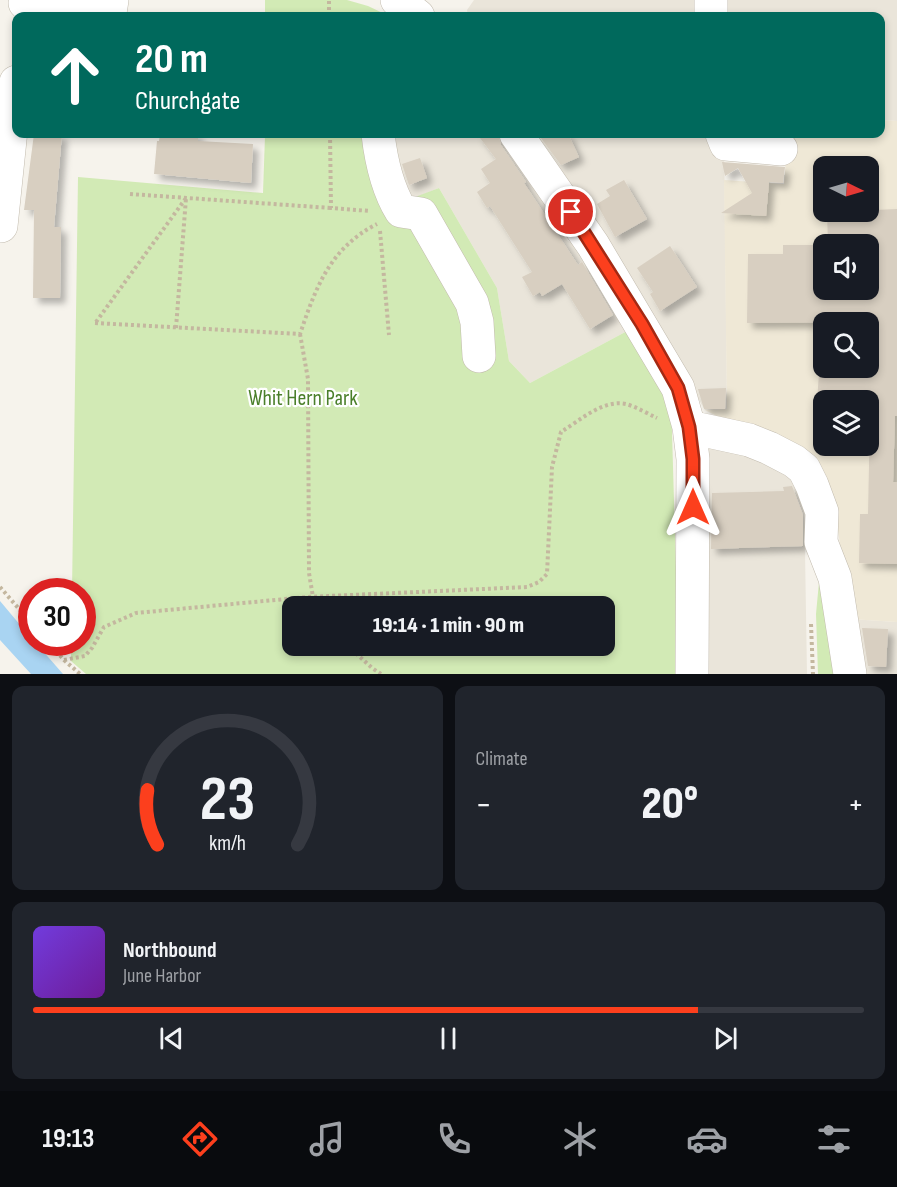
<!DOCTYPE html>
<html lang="en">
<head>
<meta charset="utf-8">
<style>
	:root { --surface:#171b24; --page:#20242c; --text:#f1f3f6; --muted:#9ea1a6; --line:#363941; --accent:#fc3f1d }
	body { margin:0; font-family:"Sofia Sans Condensed",sans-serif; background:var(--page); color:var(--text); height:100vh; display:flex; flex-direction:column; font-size:22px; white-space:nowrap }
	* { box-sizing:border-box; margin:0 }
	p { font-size:20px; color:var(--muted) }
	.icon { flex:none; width:33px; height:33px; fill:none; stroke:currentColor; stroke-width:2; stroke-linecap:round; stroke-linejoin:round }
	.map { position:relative; height:674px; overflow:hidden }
	.drawer { display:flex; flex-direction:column; gap:12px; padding:12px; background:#0d0f14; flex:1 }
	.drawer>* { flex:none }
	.hud { position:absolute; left:12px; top:12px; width:873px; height:126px; border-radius:12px; box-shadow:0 3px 9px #0003; background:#00695c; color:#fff; overflow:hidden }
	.needle { width:39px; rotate:95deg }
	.buttons { position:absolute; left:813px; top:156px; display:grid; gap:12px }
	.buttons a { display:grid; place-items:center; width:66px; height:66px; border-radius:12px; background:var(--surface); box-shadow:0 3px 9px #0003; font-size:30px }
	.speed { position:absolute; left:18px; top:578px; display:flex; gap:12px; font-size:30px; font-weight:700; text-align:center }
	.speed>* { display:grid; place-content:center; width:78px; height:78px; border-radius:50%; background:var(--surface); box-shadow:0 3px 9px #0003; line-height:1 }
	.speed .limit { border:9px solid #d22; background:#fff; color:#111 }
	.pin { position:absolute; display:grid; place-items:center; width:51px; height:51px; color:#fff; margin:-26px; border:3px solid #fff; border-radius:50%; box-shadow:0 2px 6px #0007 }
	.me { position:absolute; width:66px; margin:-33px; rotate:0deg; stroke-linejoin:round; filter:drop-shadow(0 0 4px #0008) }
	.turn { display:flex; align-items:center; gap:21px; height:126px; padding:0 24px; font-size:27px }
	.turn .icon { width:78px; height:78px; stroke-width:2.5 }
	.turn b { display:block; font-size:42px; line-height:51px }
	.big { font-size:45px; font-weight:800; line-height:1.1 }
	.drawer .card { flex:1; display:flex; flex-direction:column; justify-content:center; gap:9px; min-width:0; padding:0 21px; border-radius:12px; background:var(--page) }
	.drawer .dial { align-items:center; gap:0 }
	.dial svg { height:156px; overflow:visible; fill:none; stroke:var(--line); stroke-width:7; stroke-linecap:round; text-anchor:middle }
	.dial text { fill:var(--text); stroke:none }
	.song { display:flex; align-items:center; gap:18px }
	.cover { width:72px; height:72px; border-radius:9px; background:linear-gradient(135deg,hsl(260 70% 55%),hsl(280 70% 35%)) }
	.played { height:6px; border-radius:3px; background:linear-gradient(90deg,var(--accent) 80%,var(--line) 80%) }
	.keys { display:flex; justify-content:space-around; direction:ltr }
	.heat { display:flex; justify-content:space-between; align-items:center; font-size:33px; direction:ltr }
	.drawer .tiles { flex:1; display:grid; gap:12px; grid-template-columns:1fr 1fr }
	.card:last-child { grid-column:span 2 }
	.trip { position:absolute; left:282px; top:596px; width:333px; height:60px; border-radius:12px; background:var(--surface); box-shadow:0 3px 9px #0003; font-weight:800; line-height:60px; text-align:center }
	.dock { display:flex; height:96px; justify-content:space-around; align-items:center; background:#090b0e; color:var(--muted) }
	.dock .icon { width:42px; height:42px }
	.dock .active { color:var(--accent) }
	.dock b { font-size:27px; color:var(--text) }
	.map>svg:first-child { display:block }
	.residential { fill:#eae5da }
	.education { fill:#efe8d6; fill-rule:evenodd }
	.green { fill:#d2eab5; fill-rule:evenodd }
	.water { fill:#a9d4f2 }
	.building { fill:#d8cfc1; filter:url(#shadow) }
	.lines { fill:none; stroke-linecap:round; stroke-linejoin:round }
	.minor-casing { stroke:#c2bbae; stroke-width:34 }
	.path { stroke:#c4b79f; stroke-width:4; stroke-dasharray:3 3; stroke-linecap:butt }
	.minor { stroke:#fff; stroke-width:33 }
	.route-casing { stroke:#a42913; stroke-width:15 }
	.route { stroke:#fc3f1d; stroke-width:10 }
	.labels { text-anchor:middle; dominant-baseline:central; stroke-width:4.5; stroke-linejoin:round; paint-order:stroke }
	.park-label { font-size:22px; fill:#4a7f2a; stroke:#fff }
</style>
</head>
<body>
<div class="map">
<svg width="897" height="674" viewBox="0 0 897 674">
	<defs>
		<filter id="shadow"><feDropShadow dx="5.5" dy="5.5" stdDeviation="3" flood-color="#0004"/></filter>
	</defs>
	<rect width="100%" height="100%" fill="#f6f3ec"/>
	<!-- residential -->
	<path class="residential" d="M 474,0 L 897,0 L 897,121 L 881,120 L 880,16 L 468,16 L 467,10 Z
		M 394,134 L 505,134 L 549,204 L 553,220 L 559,231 L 568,241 L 582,248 L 629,330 L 530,383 L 509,361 L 497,288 L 439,188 L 407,201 Z
		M 526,134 L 724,134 L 727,409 L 705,410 L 647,311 Z
		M 709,447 L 779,463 L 804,490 L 807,674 L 704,674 L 701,455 Z
		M 850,619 L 897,622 L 897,674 L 840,674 Z"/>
	<!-- education -->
	<path class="education" d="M 881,120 L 897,121 L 897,622 L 850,619 L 836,515 L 738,427 L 705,410 L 727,409 L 724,180 L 784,184 L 788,134 L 880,134 ZM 824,166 L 868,166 L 868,212 L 824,212 ZM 824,244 L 868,244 L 868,290 L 824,290 ZM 824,322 L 868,322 L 868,368 L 824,368 ZM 824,400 L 868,400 L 868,446 L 824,446 Z"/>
	<!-- green -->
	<path class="green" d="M 265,0 L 347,0 L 368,6 L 389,16 L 265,16 Z
		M 222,134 L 394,134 L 407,200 L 439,188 L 497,288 L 509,361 L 530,383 L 629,330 L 671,397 L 679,674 L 86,674 L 71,661 L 71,642 L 82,642 L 82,591 L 72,591 L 78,177 L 263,193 L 265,136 L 222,136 ZM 292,606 L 604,606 L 604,645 L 292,645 Z
		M 819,582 L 826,583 L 840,674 L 818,674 L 816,614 Z"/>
	<!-- water -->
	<path class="water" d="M 0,601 L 31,638 L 32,642 L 35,642 L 63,674 L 31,674 L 0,640 Z"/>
	<!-- building -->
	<path class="building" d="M 34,134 L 62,134 L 54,227 L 61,227 L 60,298 L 33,298 L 34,210 L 24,210 Z
		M 160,134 L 198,134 L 198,141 L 253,144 L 251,183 L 154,174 L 157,141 L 159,141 Z
		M 477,134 L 498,134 L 501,145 L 526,182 L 524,183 L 578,265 L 582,262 L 613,315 L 590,329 L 562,284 L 542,296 L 540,292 L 533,296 L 522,277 L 532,272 L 490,206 L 487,208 L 477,192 L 490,183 L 481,169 L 496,159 Z
		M 538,134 L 568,134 L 579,157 L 561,165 Z
		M 420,158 L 427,178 L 409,185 L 402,164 Z
		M 722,162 L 785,167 L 783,183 L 769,182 L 766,216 L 721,213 L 752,193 L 738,168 L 725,176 Z
		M 624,180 L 647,219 L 615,237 L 597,204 L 610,196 L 606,190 Z
		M 897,209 L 897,416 L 895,416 L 893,482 L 897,482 L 897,564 L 859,563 L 860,514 L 868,514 L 870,414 L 868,414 L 868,400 L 817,400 L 819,374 L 826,375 L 826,368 L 868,368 L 868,322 L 747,323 L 748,254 L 783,254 L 783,245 L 824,245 L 824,290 L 868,290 L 868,244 L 828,244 L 827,212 Z
		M 670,246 L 697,287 L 660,311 L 650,294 L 653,292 L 637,268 Z
		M 726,388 L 725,409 L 704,409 L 698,389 Z
		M 792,486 L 803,515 L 803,546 L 711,549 L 712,493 L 784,491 L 783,487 Z
		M 862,628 L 888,629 L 886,667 L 868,666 Z"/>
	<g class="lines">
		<defs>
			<path id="minor" d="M 397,0 L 418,16
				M 711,0 L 711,16
				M 25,3 L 110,13 L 112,0
				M 378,134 C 381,160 387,188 401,211 L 421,214 L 472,303 L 477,322 L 479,356
				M 516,134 L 593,245 L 678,388 L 689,427 L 693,459 L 692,674
				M 722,134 L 726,144 L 781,149
				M 1,226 L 16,82
				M 689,427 L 749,440 L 769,448 L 794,461 L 804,469 L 812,485 L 822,512 L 821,542 L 835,578 L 850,674"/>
		</defs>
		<!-- minor casing -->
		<use href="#minor" class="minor-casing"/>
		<!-- path -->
		<path class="path" d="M 329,16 L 329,0
			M 330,134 L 331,208 L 370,211
			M 130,194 L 331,208
			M 380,231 L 389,335
			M 96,322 L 186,198
			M 95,323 L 300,334 C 316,287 330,248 377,224
			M 176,328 L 186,198
			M 300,334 L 308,379 L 309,573 L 313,597 L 317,606
			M 0,587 L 32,624
			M 811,624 L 813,674
			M 48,642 L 64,660 L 80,674
			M 347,645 L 372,668 L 381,674
			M 64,660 L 85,656 L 92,648 L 104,627 L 136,613 L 307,597 L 527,587 L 539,582 L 547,574 L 552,467 L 561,432 C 579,421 603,399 626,404 C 637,407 648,414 657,418"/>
		<!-- minor -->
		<use href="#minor" class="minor"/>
	</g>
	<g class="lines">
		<defs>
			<path id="route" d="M 571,212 L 642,324 L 678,388 L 689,427 L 693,459 L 693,507"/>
		</defs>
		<!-- route casing -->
		<use href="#route" class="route-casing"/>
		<!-- route -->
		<use href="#route" class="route"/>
	</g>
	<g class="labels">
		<!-- park labels -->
		<g class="park-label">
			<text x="303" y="398">Whit Hern Park</text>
		</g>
	</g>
</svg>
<div class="buttons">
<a><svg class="needle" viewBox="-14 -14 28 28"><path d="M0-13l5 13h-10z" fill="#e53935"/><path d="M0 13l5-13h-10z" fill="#9ea1a6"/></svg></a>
<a><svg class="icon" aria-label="sound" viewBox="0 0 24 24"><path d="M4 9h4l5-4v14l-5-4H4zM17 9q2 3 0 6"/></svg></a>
<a><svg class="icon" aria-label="search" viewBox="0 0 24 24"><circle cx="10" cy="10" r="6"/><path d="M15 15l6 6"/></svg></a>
<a><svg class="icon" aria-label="layers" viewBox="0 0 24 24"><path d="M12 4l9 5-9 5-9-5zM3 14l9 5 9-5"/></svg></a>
</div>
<div class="speed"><div class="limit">30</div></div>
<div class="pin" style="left:571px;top:212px;background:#d93025"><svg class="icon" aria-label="arrive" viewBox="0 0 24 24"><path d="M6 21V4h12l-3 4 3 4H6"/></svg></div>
<svg class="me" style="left:693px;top:507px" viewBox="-20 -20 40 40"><path d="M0-17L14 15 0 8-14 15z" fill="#fc3f1d" stroke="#fff" stroke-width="4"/></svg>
<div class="trip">19:14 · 1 min · 90 m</div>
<div class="hud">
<div class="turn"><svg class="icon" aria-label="ahead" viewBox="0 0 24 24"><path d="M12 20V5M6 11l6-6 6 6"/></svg><div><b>20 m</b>Churchgate</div></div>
</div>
</div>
<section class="drawer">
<div class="tiles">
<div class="card dial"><svg viewBox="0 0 100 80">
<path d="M14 69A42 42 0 1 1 86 69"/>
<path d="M14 69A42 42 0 0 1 9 41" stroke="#fc3f1d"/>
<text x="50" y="56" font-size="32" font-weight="700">23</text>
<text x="50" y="72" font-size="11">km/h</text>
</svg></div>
<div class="card"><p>Climate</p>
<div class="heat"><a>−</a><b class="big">20°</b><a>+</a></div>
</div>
<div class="card">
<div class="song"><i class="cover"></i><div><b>Northbound</b><p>June Harbor</p></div></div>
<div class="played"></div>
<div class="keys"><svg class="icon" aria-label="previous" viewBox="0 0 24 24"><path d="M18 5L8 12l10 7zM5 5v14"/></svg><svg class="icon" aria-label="pause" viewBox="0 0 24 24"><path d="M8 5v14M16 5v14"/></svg><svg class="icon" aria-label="next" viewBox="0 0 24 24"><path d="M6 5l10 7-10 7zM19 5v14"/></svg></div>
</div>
</div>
</section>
<nav class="dock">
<b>19:13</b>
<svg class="icon active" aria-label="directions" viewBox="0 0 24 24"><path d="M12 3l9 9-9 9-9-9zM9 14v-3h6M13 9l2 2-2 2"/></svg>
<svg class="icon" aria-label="music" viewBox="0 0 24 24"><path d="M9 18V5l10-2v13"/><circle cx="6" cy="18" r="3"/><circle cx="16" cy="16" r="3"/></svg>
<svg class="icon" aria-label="phone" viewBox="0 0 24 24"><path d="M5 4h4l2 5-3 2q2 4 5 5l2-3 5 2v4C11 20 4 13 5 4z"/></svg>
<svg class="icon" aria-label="climate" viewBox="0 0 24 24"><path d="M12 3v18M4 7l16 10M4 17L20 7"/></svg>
<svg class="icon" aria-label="car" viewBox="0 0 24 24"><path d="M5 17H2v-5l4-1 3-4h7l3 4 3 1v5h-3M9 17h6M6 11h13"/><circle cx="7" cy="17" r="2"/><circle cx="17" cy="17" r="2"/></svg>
<svg class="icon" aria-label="filters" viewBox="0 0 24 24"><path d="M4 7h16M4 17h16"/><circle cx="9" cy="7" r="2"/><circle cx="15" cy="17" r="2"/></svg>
</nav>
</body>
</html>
